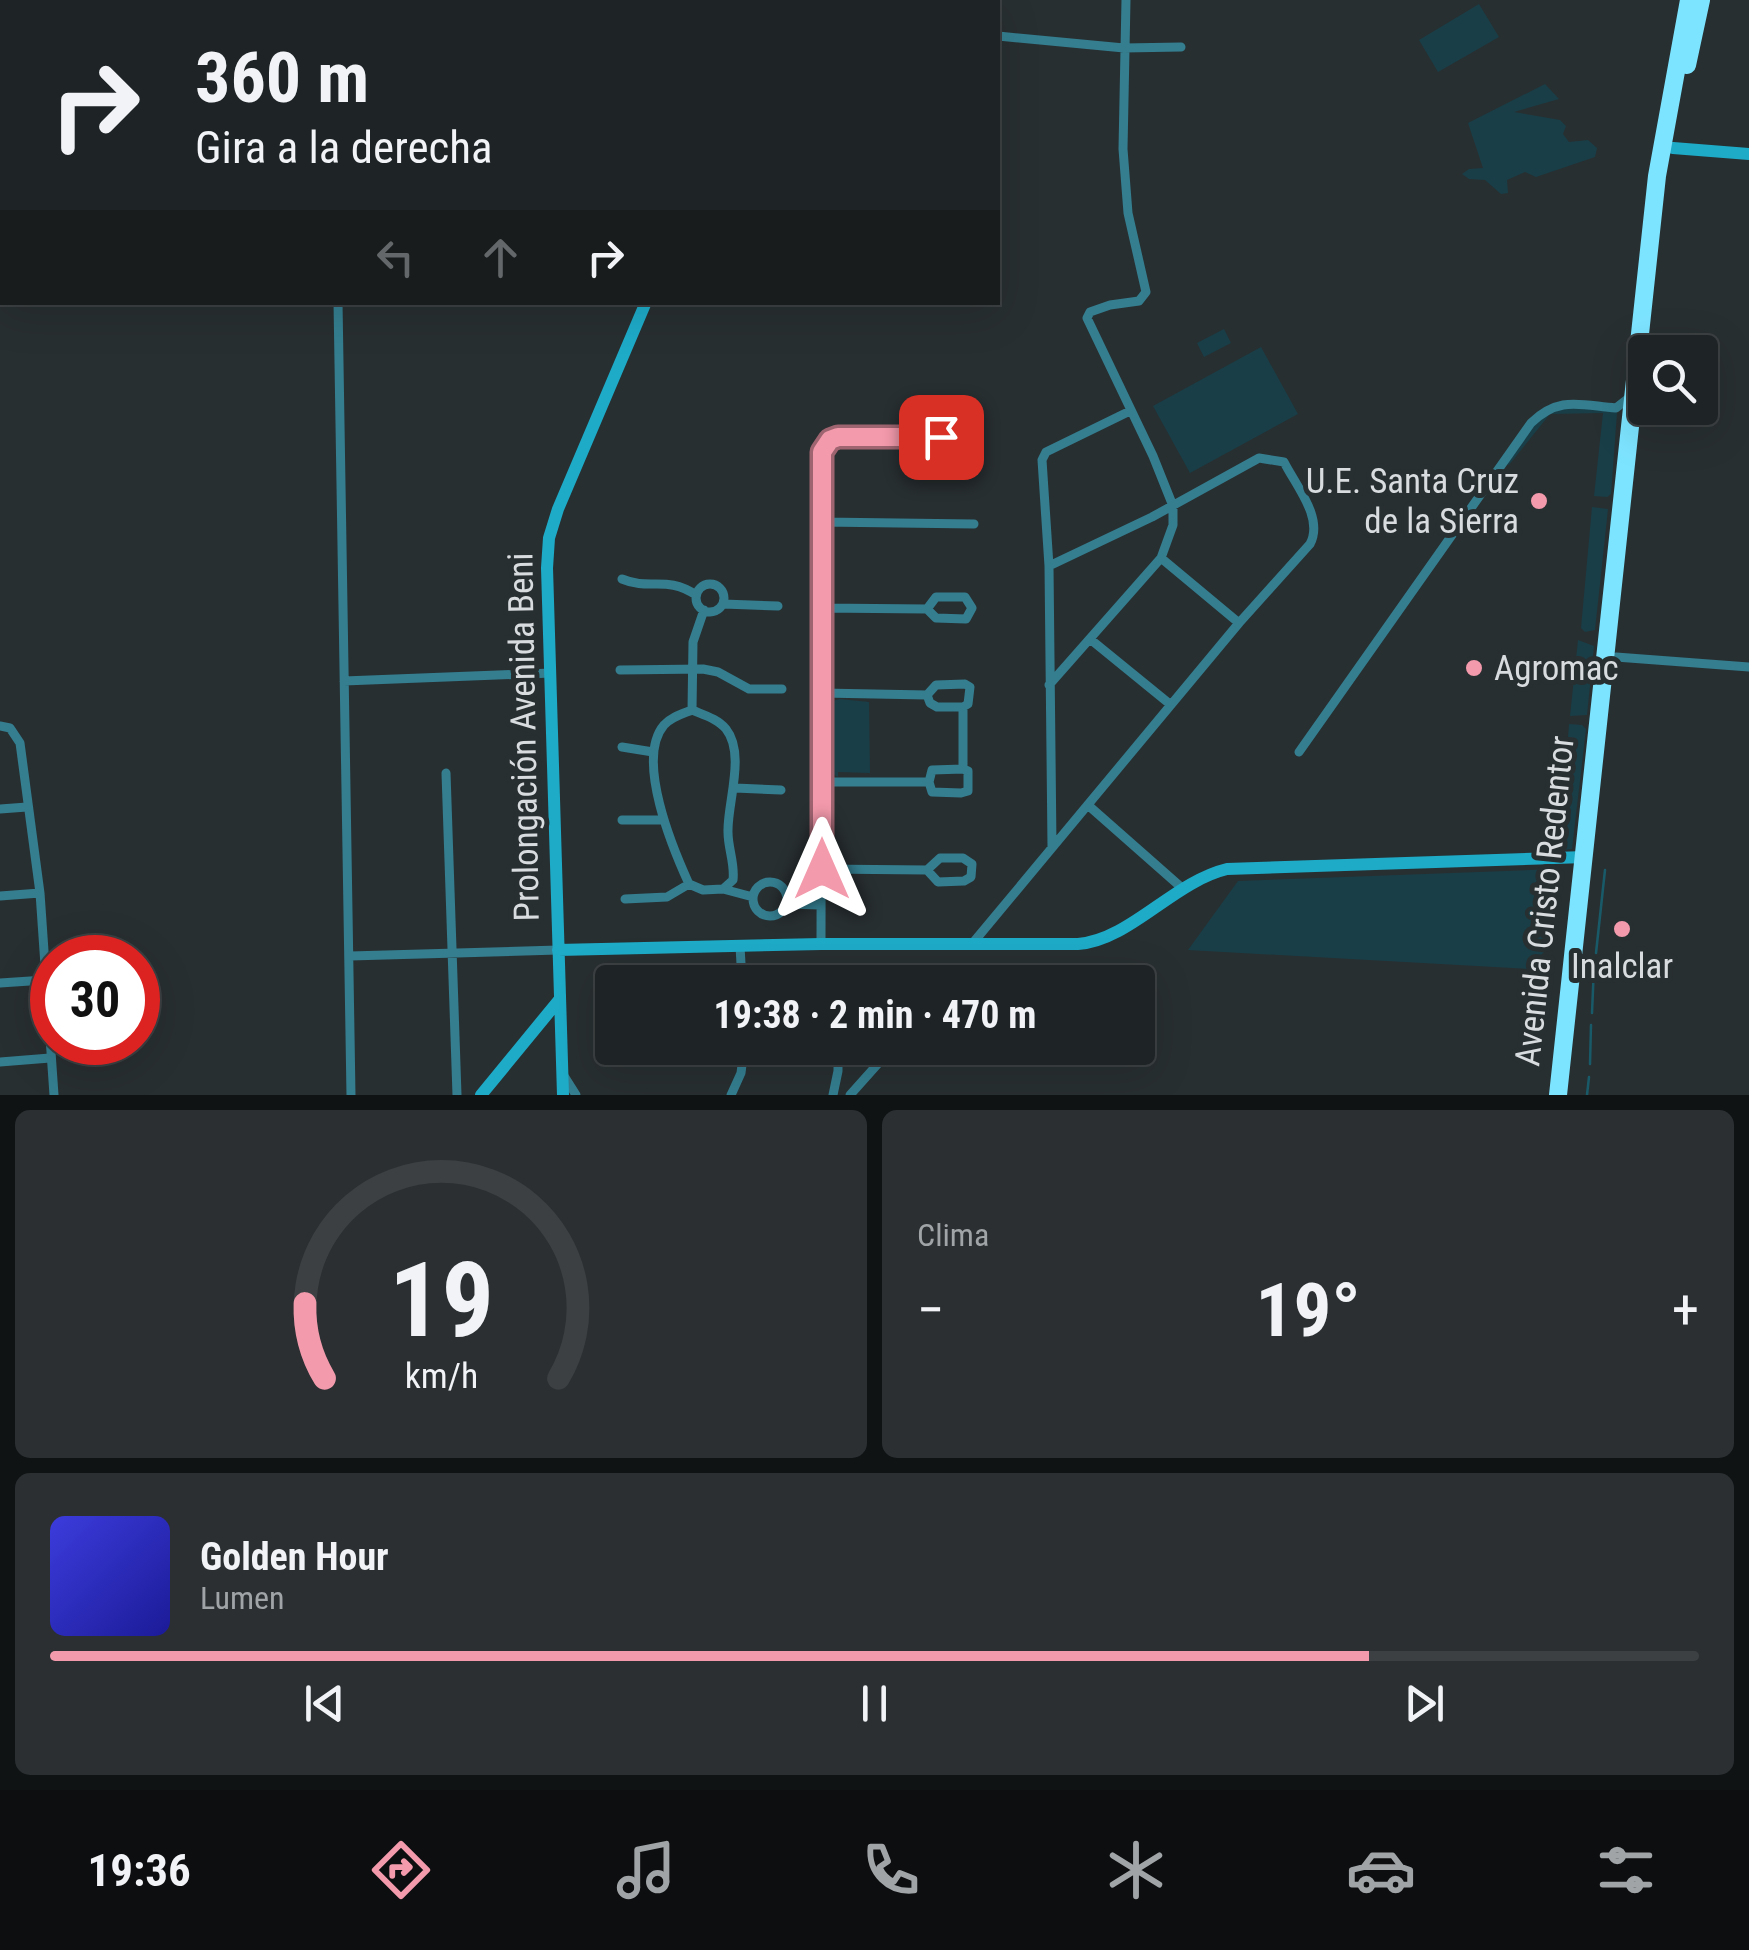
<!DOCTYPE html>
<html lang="es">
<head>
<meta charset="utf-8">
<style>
	:root { --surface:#1e2325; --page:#2b2f32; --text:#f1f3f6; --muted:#a1a4a7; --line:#3c4042; --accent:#f39aac }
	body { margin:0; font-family:"Roboto Condensed",sans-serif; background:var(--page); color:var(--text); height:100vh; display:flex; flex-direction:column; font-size:38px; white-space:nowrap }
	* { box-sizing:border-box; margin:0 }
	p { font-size:32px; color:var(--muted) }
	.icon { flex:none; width:55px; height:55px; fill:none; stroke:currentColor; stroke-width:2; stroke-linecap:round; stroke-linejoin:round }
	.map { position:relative; height:1095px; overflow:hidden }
	.sheet { display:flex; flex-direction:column; gap:15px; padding:15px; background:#101314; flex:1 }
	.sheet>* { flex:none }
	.banner { position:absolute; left:0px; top:0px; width:1000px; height:305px; box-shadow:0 10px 40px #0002,0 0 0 2px var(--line); background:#1e2325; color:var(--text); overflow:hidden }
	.buttons { position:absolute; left:1628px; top:335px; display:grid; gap:20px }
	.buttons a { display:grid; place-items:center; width:90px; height:90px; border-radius:10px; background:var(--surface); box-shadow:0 10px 40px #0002,0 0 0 2px var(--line); font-size:50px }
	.speed { position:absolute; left:30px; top:935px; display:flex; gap:20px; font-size:50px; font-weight:700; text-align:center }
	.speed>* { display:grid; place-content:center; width:130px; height:130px; border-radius:50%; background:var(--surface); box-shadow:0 10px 40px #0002,0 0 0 2px var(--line); line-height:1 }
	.speed .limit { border:15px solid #d22; background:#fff; color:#111 }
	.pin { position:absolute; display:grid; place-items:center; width:85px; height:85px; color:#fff; margin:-42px; border-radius:20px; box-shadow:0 5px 15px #0006 }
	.me { position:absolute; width:110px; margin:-55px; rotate:0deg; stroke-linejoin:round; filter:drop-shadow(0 0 8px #0008) }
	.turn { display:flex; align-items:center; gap:35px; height:210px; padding:0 30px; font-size:45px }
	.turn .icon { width:130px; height:130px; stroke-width:2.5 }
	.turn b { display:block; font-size:70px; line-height:85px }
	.lanes { display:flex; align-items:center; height:95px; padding:0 30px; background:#0003; justify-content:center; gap:50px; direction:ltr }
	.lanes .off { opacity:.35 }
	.big { font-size:75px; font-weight:700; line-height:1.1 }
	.sheet .card { flex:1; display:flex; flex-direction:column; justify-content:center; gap:15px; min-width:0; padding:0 35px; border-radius:15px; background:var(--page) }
	.sheet .dial { align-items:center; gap:0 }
	.dial svg { height:260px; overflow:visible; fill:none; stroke:var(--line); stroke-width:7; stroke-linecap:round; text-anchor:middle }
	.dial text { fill:var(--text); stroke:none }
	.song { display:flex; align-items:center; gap:30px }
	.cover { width:120px; height:120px; border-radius:15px; background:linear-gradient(135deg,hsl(240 70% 55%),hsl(240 70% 35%)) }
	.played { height:10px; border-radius:5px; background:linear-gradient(90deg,var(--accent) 80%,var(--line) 80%) }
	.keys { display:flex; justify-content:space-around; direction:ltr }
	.heat { display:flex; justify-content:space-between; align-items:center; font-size:55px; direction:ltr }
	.sheet .tiles { flex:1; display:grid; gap:15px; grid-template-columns:1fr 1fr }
	.card:last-child { grid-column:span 2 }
	.trip { position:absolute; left:595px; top:965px; width:560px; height:100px; border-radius:10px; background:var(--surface); box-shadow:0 10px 40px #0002,0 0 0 2px var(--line); font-weight:700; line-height:100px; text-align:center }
	.tab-bar { display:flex; height:160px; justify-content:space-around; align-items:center; background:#0c0e0f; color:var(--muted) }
	.tab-bar .icon { width:70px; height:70px }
	.tab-bar .on { color:var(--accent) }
	.tab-bar b { font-size:45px; color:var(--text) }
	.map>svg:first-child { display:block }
	.green { fill:#193e47 }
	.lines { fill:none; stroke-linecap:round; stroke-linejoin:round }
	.stream { stroke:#195a69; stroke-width:2.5 }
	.street { stroke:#347e90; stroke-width:9 }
	.secondary { stroke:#1eabc8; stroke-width:12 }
	.highway { stroke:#7de4ff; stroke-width:18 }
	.route-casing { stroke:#9e6470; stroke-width:25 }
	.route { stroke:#f39aac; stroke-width:18 }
	.poi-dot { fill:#f39aac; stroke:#282f31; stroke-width:4 }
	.labels { text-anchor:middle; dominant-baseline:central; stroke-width:10; stroke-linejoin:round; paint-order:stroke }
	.poi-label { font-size:35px; fill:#d8dcde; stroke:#282f31; text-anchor:end }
	.street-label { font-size:35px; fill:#d8dcde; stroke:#282f31 }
</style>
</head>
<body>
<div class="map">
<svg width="1749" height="1095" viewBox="0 0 1749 1095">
	<rect width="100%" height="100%" fill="#282f31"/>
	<!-- green -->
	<path class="green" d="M 1479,4 L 1499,37 L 1438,72 L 1419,40 Z
		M 1545,84 L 1559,99 L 1514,112 L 1560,120 L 1566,126 L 1563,134 L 1569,142 L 1588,140 L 1597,148 L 1595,157 L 1536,177 L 1525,172 L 1507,180 L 1508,193 L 1501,194 L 1485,180 L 1469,179 L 1462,174 L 1469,169 L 1483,168 L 1468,123 Z
		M 1224,329 L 1231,343 L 1204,357 L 1197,343 Z
		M 1261,347 L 1298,414 L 1190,473 L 1153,406 Z
		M 1564,408 L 1613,410 L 1617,413 L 1611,494 L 1607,497 L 1594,496 L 1603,413 L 1550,414 L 1509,465 L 1506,464 L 1539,419 Z
		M 1592,507 L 1608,509 L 1595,630 L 1585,632 L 1581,628 Z
		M 1578,640 L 1594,646 L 1587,715 L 1570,716 Z
		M 840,699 L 869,702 L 870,773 L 838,772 L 838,777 L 829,772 L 826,712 L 832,701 Z
		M 1569,724 L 1582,725 L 1586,729 L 1572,849 L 1563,850 L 1560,844 Z
		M 1556,869 L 1548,947 L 1530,969 L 1188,950 L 1238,881 Z"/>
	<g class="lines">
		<!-- stream -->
		<path class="stream" d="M 1596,953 L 1605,870
			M 1592,1013 L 1594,966
			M 1590,1064 L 1591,1025
			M 1587,1095 L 1589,1077"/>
		<!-- street -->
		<path class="street" d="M 333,0 L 333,2
			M 714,0 L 733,2
			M 691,2 L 706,0
			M 998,36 L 1124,48 L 1181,47
			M 338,302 L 351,1095
			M 823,522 L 974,524
			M 1161,558 L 1239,623
			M 622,579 C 650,591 666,575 696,595
			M696 598a14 14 0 1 1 28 0a14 14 0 1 1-28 0Z
			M 723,604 L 778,606
			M 822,608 L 927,609 L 936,618 L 966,619 L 972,608 L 965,597 L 936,597 L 927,609
			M 704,610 L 693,642 L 692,710 C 682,714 671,717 664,725 C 635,759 673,849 689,884 L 703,890 L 723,889 L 753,897
			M 1090,639 L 1171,705
			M 1616,657 L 1749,667
			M 620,670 L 703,669 L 718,672 L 749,689 L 782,689
			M 344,681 L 551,673
			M 1049,685 L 1161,558 L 1173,525 L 1173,506 L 1153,456 L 1087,318 L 1090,312 L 1110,305 L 1139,301 L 1146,292 L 1128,213 L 1123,149 L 1126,0
			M 927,695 L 930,703 L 937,707 L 963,707
			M 692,710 C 704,715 718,719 726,729 C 746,754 727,804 728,832 C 728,849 735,863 733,880 L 723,889
			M 0,726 L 10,728 L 20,743 L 40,893 L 54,1095
			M 622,747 L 653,752
			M 1299,752 L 1531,423 C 1559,396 1579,405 1616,408 L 1630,397
			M 446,773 L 457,1095
			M 822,782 L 929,782 L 932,792 L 961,793 L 968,791 L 968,771 L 963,769 L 963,707 L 968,704 L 970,687 L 965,684 L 936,685 L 927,695 L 822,693
			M 929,782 L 932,770 L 963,769
			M 735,788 L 781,790
			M 1089,806 L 1182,888
			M 0,809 L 27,807
			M 622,820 L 662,820
			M 1052,847 L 1049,566 L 1042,460 L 1046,452 L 1130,411
			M 822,869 L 927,870 L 938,882 L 964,881 L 971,877 L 972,864 L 963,858 L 940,858 L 927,870
			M753 899a17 17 0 1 1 34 0a17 17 0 1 1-34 0Z
			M 786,893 L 820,893
			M 0,896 L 40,893
			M 625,899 L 667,897 L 689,884
			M 786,904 L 821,905
			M 821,944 L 822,452 L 830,440 L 837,437 L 967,436
			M 972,944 L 1239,623 L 1310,544 C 1324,518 1296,486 1284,462 L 1259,458 L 1152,517 L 1049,566
			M 740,946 L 742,982
			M 350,956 L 558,950
			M 0,983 L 45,980
			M 0,1062 L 50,1058
			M 564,1076 L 576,1095
			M 731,1095 L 741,1073 L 744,1048
			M 833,1095 L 838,1071 L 838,1048
			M 850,1095 L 892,1048"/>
		<!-- secondary -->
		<path class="secondary" d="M 606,0 L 608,2
			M 1673,148 L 1749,154
			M 558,950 L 821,944 L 1078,944 C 1130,940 1173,882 1227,869 L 1585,857
			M 481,1095 L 559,1000
			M 563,1095 L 547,568 L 549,538 L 558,509 L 646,302"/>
		<!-- highway -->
		<path class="highway" d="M 1687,65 L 1701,0
			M 1558,1095 L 1657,176 L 1689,0"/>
	</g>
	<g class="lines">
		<defs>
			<path id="route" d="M 822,869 L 822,452 L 830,440 L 838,437 L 941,437"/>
		</defs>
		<!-- route casing -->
		<use href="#route" class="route-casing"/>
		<!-- route -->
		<use href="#route" class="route"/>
	</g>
	<!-- markers -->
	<g class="poi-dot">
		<circle cx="1539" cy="501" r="10"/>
		<circle cx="1474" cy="668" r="10"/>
		<circle cx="1622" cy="929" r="10"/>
	</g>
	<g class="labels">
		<!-- poi labels -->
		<g class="poi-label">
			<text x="1519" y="481">U.E. Santa Cruz<tspan x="1519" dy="40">de la Sierra</tspan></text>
			<text x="1494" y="668" text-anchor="start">Agromac</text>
			<text x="1622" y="966" text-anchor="middle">Inalclar</text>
		</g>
		<!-- street labels -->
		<g class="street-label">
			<text transform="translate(524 737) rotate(-91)">Prolongación Avenida Beni</text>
			<text transform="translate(1545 901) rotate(-84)">Avenida Cristo Redentor</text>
		</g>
	</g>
</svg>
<div class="buttons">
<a><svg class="icon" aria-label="search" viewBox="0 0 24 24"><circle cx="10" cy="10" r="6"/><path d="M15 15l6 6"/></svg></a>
</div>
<div class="speed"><div class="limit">30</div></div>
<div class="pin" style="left:941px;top:437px;background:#d93025"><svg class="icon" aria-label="arrive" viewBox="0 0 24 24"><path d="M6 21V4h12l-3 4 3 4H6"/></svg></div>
<svg class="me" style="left:822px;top:869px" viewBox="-20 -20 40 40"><path d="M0-17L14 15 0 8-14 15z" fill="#f39aac" stroke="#fff" stroke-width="4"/></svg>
<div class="trip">19:38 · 2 min · 470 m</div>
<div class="banner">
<div class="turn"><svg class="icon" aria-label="right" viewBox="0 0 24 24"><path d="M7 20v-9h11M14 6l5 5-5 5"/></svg><div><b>360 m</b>Gira a la derecha</div></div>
<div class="lanes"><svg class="icon off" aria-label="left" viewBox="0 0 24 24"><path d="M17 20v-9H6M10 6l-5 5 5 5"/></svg><svg class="icon off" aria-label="ahead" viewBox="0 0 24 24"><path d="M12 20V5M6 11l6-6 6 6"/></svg><svg class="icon" aria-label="right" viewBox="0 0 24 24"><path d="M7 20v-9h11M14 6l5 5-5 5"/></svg></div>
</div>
</div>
<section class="sheet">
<div class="tiles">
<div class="card dial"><svg viewBox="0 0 100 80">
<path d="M14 69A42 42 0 1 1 86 69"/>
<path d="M14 69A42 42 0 0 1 8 46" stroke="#f39aac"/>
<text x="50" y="56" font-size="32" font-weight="700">19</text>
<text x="50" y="72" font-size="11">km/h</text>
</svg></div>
<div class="card"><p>Clima</p>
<div class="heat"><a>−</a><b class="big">19°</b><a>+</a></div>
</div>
<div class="card">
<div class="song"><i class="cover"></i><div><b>Golden Hour</b><p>Lumen</p></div></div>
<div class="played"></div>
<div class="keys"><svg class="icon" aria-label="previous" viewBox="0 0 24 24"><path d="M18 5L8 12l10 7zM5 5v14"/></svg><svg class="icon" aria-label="pause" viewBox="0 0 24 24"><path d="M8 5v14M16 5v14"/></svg><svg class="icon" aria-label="next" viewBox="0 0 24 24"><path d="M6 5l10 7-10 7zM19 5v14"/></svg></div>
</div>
</div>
</section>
<nav class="tab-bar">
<b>19:36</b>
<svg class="icon on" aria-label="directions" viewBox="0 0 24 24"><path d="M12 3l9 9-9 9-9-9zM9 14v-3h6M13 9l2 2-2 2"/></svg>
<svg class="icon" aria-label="music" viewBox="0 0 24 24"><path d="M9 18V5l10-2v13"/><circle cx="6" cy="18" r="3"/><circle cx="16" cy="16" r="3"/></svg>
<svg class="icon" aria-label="phone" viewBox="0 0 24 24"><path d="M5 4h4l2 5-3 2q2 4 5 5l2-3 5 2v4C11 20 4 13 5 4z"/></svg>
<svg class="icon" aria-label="climate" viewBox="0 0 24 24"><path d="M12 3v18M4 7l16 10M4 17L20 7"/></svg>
<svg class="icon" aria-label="car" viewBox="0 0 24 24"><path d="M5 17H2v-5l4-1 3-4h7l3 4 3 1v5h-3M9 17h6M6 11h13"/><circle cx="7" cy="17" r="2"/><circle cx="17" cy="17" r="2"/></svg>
<svg class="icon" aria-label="filters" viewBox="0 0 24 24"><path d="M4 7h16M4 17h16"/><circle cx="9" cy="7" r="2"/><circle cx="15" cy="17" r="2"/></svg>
</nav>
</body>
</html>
